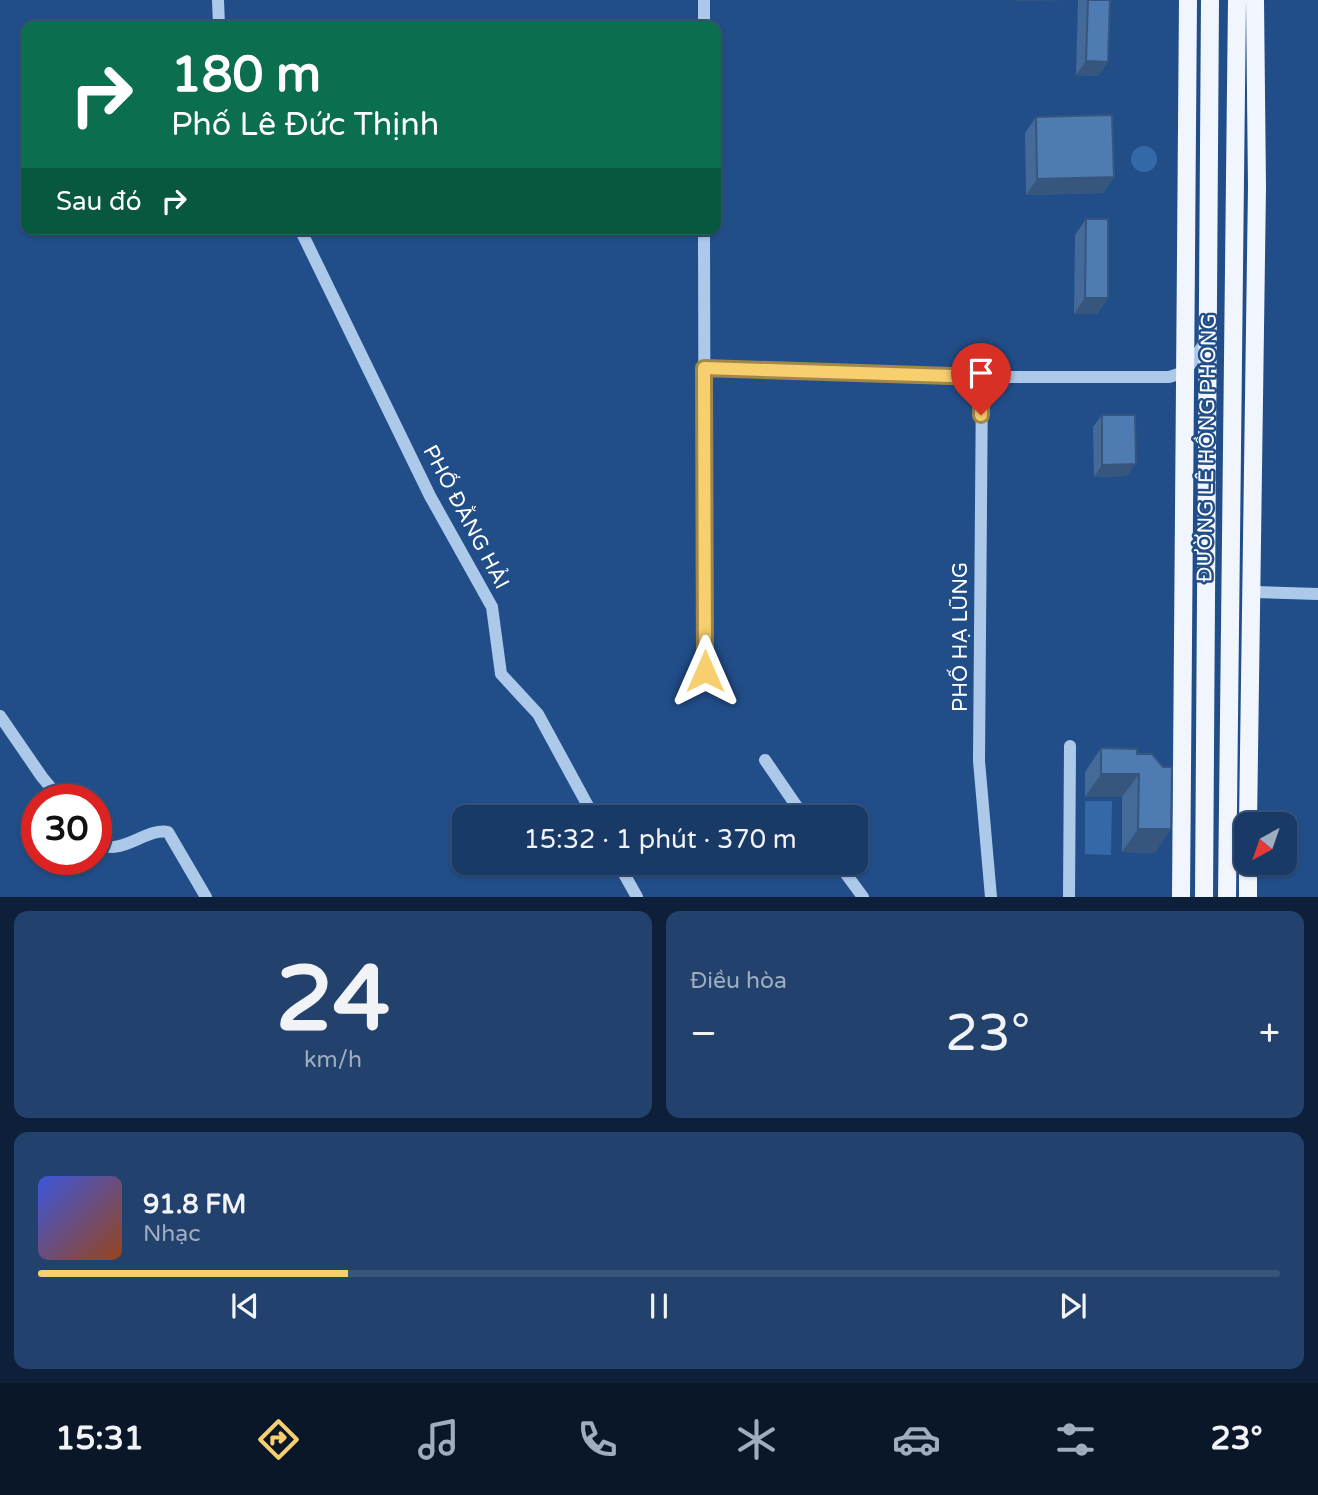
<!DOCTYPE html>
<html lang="vi">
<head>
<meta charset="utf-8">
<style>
	:root { --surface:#193a67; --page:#22416d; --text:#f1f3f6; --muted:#9fadc0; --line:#37547b; --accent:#f7cf6e }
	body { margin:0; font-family:"Varela Round",sans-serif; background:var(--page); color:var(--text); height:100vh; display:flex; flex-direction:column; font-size:26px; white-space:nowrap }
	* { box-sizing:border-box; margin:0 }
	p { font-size:23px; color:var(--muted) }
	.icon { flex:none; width:38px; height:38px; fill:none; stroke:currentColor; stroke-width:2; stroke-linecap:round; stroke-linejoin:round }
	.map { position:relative; height:897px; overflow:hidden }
	.side { display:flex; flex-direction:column; gap:14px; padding:14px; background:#0e2039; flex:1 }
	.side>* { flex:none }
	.banner { position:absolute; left:21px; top:21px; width:700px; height:214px; border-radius:14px; box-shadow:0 2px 5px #0004,0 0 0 2px var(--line); background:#0b6e4f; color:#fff; overflow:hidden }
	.needle { width:46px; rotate:220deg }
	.fabs { position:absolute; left:1234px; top:812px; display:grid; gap:14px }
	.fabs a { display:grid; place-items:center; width:63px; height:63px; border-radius:14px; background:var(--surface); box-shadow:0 2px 5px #0004,0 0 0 2px var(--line); font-size:35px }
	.speed { position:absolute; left:21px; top:784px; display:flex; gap:14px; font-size:35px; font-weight:700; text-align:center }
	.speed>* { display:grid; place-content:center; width:91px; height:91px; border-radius:50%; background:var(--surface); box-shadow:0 2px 5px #0004,0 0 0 2px var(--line); line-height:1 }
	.speed .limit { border:10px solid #d22; background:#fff; color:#111 }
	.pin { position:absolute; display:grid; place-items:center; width:60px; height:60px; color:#fff; margin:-72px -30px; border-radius:50% 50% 50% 0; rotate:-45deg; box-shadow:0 0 7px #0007 }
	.pin .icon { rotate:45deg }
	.me { position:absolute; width:77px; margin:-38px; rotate:0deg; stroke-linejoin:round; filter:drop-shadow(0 0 5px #0008) }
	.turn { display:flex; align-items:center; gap:24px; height:147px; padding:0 35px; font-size:32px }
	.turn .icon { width:91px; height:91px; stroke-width:2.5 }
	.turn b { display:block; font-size:49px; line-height:60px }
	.then { display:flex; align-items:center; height:66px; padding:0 35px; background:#0003; gap:14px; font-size:26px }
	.big { font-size:52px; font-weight:600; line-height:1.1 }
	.side .tile { flex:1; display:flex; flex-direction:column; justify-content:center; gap:10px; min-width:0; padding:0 24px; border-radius:14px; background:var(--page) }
	.side .dial { align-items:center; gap:0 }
	.dial b { font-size:91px; line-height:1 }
	.song { display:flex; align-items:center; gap:21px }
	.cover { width:84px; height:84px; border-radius:10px; background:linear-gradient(135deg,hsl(230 70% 55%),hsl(20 70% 35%)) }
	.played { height:7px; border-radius:4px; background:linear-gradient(90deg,var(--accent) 25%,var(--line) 25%) }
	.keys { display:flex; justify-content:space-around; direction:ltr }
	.heat { display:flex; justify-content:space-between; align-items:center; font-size:38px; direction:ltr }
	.side .tiles { flex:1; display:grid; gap:14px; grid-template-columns:1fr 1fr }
	.tile:last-child { grid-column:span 2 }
	.trip { position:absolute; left:452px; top:805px; width:416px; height:70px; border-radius:14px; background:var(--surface); box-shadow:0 2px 5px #0004,0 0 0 2px var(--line); font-weight:600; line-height:70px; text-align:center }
	.dock { display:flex; height:112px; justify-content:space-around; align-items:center; background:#0a1729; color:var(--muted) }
	.dock .icon { width:49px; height:49px }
	.dock .active { color:var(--accent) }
	.dock b { font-size:32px; color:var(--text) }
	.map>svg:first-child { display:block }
	.green { fill:#3568a6 }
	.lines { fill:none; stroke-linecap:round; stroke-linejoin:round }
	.minor { stroke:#acc9ea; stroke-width:12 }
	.major { stroke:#f1f6fe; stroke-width:18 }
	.wall { fill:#436a99 }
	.shaded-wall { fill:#37567d }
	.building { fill:#4e7bb2; stroke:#37567d; stroke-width:2 }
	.route-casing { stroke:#a18748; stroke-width:18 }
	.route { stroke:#f7cf6e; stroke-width:12 }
	.labels { text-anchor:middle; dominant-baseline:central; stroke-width:5; stroke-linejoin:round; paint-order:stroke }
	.street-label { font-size:21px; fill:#fff; stroke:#214e89 }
</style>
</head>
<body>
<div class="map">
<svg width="1318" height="897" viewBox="0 0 1318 897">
	<rect width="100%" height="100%" fill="#214e89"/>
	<!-- green -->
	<path class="green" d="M1131 159a13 13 0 1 1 26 0a13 13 0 1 1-26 0Z
		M 1085,801 L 1112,801 L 1111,855 L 1085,854 Z"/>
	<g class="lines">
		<!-- minor -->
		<path class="minor" d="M 218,0 L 219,26
			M 704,0 L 704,26
			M 300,229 L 430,496 L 492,607 L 501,674 L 538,714 L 594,817
			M 704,229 L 705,671
			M 704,368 L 982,377 L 1169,377 L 1185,372 L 1206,341
			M 982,377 L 979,761 L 991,897
			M 1253,592 L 1318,594
			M 0,716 L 42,777 L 61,800
			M 765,760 L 804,817
			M 96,840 C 117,861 145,827 168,832 L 206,897
			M 618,863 L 637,897
			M 838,863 L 863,897
			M 1069,897 L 1070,746"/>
		<!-- major -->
		<path class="major" d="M 1248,824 L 1257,187 L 1255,0
			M 1181,897 L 1188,0
			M 1204,897 L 1210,0
			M 1227,897 L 1237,0
			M 1248,897 L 1248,863"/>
	</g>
	<!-- wall -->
	<path class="wall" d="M 1015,0 L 1110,0 L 1108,62 L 1098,76 L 1076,75 L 1078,0 Z
		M 1036,117 L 1114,177 L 1103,193 L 1026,195 L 1025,133 Z
		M 1086,219 L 1108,298 L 1097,314 L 1074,314 L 1075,235 Z
		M 1102,415 L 1127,476 L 1094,477 L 1093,427 Z
		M 1101,748 L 1137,754 L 1155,853 L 1122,852 L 1122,797 L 1085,797 L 1085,772 Z"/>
	<!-- shaded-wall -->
	<path class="shaded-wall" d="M 1016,0 L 1078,0 L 1015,1 Z
		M 1086,61 L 1108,62 L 1098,76 L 1076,75 Z
		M 1114,177 L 1103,193 L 1026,195 L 1037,179 Z
		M 1085,298 L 1108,298 L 1097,314 L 1074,314 Z
		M 1136,464 L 1127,476 L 1094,477 L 1102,465 Z
		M 1101,774 L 1139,774 L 1122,797 L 1085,797 Z
		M 1138,829 L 1171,829 L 1155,853 L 1122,852 Z"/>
	<!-- building -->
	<path class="building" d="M 1088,0 L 1110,0 L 1108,62 L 1086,61 Z
		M 1112,115 L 1114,177 L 1037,179 L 1036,117 Z
		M 1086,219 L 1108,219 L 1108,298 L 1085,298 Z
		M 1102,415 L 1135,415 L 1136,464 L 1102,465 Z
		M 1101,748 L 1137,749 L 1137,754 L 1152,754 L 1163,767 L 1172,767 L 1171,829 L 1138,829 L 1139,774 L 1101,774 Z"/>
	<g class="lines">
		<defs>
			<path id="route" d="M 705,671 L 704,368 L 982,377 L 981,415"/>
		</defs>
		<!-- route casing -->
		<use href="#route" class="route-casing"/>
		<!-- route -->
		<use href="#route" class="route"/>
	</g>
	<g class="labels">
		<!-- street labels -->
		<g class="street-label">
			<text transform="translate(1207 448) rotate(-89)">ĐƯỜNG LÊ HỒNG PHONG</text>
			<text transform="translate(466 517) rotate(62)">PHỐ ĐẰNG HẢI</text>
			<text transform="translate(960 637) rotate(-90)">PHỐ HẠ LŨNG</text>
		</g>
	</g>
</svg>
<div class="fabs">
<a><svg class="needle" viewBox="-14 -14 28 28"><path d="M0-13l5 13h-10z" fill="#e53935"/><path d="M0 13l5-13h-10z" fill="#9fadc0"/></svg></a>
</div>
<div class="speed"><div class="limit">30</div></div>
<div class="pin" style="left:981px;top:415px;background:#d93025"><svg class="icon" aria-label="arrive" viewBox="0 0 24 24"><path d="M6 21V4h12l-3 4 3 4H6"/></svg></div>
<svg class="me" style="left:705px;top:671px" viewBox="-20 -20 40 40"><path d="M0-17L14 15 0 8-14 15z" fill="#f7cf6e" stroke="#fff" stroke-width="4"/></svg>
<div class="trip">15:32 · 1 phút · 370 m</div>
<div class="banner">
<div class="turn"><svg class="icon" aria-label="right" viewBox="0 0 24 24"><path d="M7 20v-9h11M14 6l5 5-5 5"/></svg><div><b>180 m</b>Phố Lê Đức Thịnh</div></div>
<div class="then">Sau đó<svg class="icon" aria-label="right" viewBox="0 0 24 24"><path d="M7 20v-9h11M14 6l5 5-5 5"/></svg></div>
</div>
</div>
<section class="side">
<div class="tiles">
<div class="tile dial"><b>24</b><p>km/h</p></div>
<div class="tile"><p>Điều hòa</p>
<div class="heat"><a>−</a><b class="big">23°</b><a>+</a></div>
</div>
<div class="tile">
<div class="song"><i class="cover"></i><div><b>91.8 FM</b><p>Nhạc</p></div></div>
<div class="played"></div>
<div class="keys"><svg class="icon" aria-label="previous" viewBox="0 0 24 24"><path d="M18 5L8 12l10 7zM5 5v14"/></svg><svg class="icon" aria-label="pause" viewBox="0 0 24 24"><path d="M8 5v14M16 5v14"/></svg><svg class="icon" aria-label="next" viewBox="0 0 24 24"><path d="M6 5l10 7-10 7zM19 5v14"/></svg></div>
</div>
</div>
</section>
<nav class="dock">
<b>15:31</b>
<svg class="icon active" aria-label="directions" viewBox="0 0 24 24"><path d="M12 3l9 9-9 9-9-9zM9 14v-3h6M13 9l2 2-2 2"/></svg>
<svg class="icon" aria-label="music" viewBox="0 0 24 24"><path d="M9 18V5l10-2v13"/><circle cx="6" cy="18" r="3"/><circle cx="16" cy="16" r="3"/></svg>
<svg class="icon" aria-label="phone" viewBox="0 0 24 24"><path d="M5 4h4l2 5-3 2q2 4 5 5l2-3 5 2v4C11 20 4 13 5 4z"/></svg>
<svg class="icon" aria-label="climate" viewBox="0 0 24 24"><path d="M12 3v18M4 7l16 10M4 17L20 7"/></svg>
<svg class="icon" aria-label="car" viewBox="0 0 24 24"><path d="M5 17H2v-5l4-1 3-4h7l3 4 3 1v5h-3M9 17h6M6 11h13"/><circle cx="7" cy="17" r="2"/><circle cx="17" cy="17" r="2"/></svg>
<svg class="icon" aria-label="filters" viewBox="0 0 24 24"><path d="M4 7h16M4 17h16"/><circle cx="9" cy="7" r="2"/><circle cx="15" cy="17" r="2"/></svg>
<b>23°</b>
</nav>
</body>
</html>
